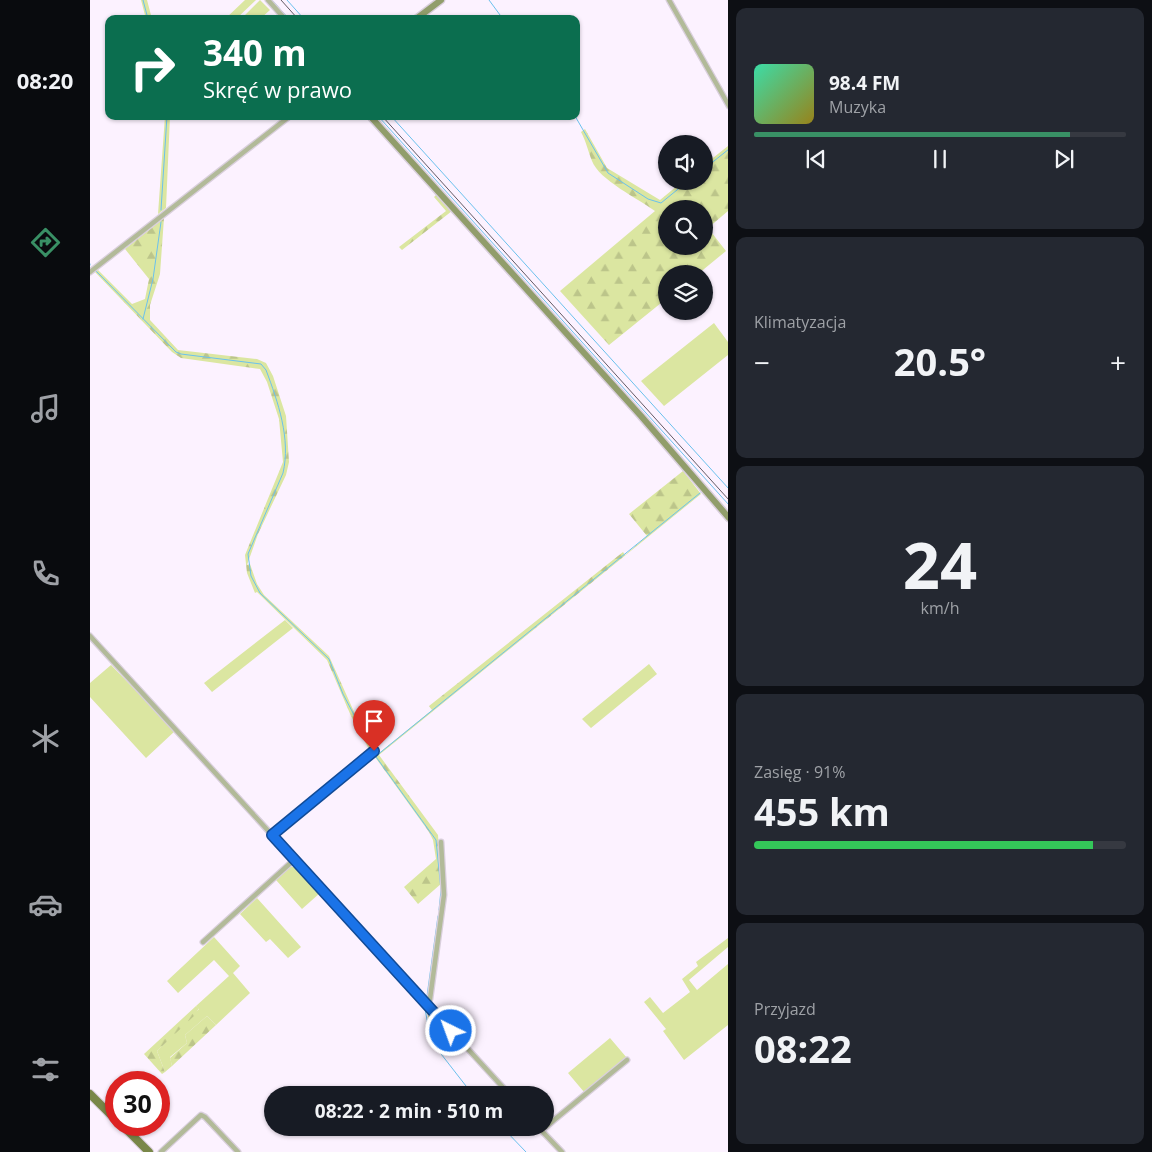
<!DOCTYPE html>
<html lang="pl">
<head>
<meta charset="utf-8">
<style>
	:root { --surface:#171b24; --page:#242831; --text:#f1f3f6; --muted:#9ea1a6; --line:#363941; --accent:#399065 }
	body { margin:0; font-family:"Open Sans",sans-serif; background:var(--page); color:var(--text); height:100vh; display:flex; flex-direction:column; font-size:19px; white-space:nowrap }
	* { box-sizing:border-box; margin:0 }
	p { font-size:16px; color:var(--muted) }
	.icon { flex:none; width:28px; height:28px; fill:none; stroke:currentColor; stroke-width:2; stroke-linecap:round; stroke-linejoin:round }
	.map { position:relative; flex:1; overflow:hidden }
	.sheet { display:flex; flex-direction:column; gap:8px; padding:8px; background:#0d0f14; width:424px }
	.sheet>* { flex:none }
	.hud { position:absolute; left:15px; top:15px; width:475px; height:105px; border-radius:10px; box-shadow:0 1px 4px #0004; background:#0b6e4f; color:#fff; overflow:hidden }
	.fabs { position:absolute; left:568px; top:135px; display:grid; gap:10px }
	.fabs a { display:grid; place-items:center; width:55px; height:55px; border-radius:50%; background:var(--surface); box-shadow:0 1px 4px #0004; font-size:25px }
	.speed { position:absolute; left:15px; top:1071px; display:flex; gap:10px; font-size:25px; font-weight:700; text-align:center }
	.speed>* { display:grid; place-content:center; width:65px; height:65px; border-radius:50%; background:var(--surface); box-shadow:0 1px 4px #0004; line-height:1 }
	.speed .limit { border:8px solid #d22; background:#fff; color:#111 }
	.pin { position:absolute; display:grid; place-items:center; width:42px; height:42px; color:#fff; margin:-51px -21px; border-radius:50% 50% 50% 0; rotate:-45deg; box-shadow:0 0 5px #0007 }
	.pin .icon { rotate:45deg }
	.me { position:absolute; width:55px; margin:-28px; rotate:318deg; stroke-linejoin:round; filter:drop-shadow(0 0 4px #0008) }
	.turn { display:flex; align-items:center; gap:18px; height:105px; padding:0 15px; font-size:22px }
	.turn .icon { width:65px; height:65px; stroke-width:2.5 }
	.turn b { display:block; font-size:35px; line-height:42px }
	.big { font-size:38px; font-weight:700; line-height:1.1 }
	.sheet .card { flex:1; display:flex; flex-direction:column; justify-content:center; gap:8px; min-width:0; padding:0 18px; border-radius:10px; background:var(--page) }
	.sheet .dial { align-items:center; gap:0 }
	.dial b { font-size:65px; line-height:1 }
	.song { display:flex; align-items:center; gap:15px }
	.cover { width:60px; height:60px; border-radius:8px; background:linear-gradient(135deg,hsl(160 70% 55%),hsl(50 70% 35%)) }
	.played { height:5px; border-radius:2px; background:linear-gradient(90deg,var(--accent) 85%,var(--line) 85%) }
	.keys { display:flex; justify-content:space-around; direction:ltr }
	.heat { display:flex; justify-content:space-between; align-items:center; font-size:28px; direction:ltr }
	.charge { height:8px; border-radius:4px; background:linear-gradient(90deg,#34c759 91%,var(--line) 0) }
	.trip { position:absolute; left:174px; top:1086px; width:290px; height:50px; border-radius:25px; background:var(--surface); box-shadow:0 1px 4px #0004; font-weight:700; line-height:50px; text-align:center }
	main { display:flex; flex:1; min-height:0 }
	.menu { display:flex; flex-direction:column; width:90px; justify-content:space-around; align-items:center; background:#090b0e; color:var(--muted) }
	.menu .icon { width:35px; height:35px }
	.menu .current { color:var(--accent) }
	.menu b { font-size:22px; color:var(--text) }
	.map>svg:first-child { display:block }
	.grass { fill:#dbe6a1 }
	.forest { fill:url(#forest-firs); fill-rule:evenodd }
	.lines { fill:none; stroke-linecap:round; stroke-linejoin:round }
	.stream { stroke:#6bc1ed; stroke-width:1 }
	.street-casing { stroke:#d9cfdc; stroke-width:7 }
	.secondary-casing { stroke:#d9cfdc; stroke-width:9 }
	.primary-casing { stroke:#d9cfdc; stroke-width:10 }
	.street { stroke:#b2ba99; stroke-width:4.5 }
	.secondary { stroke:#919d6b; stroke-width:6 }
	.primary { stroke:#798748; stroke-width:8 }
	.rail { stroke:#635b66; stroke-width:1 }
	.route-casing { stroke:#114b97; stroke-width:12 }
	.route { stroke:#1a73e8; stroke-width:9 }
</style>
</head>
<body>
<main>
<nav class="menu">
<b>08:20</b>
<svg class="icon current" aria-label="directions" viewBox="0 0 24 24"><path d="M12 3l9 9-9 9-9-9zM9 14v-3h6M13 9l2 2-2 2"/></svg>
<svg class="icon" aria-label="music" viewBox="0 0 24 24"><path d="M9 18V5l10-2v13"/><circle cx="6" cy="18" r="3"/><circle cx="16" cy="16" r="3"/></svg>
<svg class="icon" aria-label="phone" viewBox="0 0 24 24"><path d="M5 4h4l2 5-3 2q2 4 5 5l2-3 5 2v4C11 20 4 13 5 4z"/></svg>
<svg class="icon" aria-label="climate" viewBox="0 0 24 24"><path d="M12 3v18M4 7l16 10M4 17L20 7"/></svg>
<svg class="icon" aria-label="car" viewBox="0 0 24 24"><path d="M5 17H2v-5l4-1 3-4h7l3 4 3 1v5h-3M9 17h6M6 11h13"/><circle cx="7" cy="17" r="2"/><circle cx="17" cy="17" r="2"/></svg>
<svg class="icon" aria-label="filters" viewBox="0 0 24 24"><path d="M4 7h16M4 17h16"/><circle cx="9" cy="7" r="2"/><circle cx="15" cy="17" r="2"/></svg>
</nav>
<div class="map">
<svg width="639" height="1152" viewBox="0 0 639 1152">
	<defs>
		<pattern id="forest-firs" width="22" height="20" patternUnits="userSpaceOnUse" patternTransform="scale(1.25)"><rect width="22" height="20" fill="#dbe6a1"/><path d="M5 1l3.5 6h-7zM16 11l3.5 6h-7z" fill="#bcc58a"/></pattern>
	</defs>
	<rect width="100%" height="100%" fill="#fcf2ff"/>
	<!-- grass -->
	<path class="grass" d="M 51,0 L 57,0 L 62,19 L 56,19 Z
		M 155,0 L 166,0 L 146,19 L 135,19 Z
		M 170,0 L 180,10 L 170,19 L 151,19 Z
		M 75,116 L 80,116 L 76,208 L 68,214 Z
		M 624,323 L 638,342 L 638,355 L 574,406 L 551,381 Z
		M 195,620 L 203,628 L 122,692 L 114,683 Z
		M 559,664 L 567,674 L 501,728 L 492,719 Z
		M 21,665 L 85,731 L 56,758 L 0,697 L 0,683 Z
		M 265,714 L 283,749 L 280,751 L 261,716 Z
		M 200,867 L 206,867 L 230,893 L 212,909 L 186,880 Z
		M 167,898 L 211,947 L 198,958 L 180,939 L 176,942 L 150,914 Z
		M 124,937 L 150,966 L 143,973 L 160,993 L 126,1025 L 117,1016 L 95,1035 L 97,1043 L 80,1057 L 82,1066 L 75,1072 L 67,1051 L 109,1009 L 106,1006 L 139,976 L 124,960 L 88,993 L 77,981 Z
		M 638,938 L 638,947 L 599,980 L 607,990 L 638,964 L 638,1025 L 594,1060 L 573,1031 L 576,1029 L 554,1002 L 560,997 L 573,1013 L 600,992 L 592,979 L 608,966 L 606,962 Z
		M 337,1011 L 359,1036 L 347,1048 L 343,1041 Z
		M 520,1038 L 537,1058 L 494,1092 L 478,1073 Z"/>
	<!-- forest -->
	<path class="forest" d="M 495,129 L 517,168 L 570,200 L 593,181 L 614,181 L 614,165 L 638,146 L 638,211 L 618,228 L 636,251 L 608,274 L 576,274 L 576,299 L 519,345 L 470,291 L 565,211 C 549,199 509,180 502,161 C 498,151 496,141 491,132 ZM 576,209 L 614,209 L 614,246 L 576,246 Z
		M 347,194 L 362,211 L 312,250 L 309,247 L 356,211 L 344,197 Z
		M 74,218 L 70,274 L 60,305 L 60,320 L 88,350 L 167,359 L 176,363 L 183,376 L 196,416 L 199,462 L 196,475 L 168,534 L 157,565 L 160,564 L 167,584 L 174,595 L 239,656 L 265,714 L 261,716 L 237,660 L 167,592 L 165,593 L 157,573 L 155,555 L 193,462 L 189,419 L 177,382 L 170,369 L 91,358 L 82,352 L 5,272 L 8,270 L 42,304 L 55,299 L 59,279 L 35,249 Z
		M 593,471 L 611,494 L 289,755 L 348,835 L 352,883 L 328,904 L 314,887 L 346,859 L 343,840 L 339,832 L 285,757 L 285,753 L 288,754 L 342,710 L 339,706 L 533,552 L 535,555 L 557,536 L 539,514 Z
		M 106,1006 L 109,1008 L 105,1015 L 67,1051 L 75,1072 L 72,1074 L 54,1054 Z
		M 117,1016 L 126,1025 L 82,1066 L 80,1058 L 97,1043 L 95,1035 Z"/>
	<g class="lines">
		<!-- stream -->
		<path class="stream" d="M 53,0 L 58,19
			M 182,0 L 199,19
			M 197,0 L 214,19
			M 399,0 L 413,19
			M 288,116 L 639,505
			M 301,116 L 639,489
			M 485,116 L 518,173 L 558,199 L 571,203 L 598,181
			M 614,169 L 639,149
			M 71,210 L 77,116
			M 0,264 L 0,265
			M 6,271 L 86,352 L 91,354 L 171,364 L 176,370 C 188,402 201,439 193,473 L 158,554 L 161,576 L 170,593 L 239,659 L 253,694 L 282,749
			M 53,319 L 63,279 L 71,222
			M 284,754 L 346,840 L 351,890 L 349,910
			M 286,756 L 610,493
			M 337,996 L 348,916
			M 335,1009 L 341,1041 L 383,1095
			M 413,1128 L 436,1152"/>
		<defs>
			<path id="street" d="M 178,0 L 195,19
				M 579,0 L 639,106
				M 0,272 L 200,116
				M 0,636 L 420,1095
				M 182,835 L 284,751
				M 113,942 L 205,859
				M 338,1005 L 340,999 L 354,895 L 351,842
				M 449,1128 L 472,1152
				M 452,1130 L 537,1060
				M 71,1152 L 111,1115 L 115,1117 L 148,1152"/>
			<path id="secondary" d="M 326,19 L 351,0
				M 280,116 L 551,416 L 639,518"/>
			<path id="primary" d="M 0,1094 L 26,1120
				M 32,1125 L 59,1152"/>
		</defs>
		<!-- street casing -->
		<use href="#street" class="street-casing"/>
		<!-- secondary casing -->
		<use href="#secondary" class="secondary-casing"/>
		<!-- primary casing -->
		<use href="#primary" class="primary-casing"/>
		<!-- street -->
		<use href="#street" class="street"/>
		<!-- secondary -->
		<use href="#secondary" class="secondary"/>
		<!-- primary -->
		<use href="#primary" class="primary"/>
		<!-- rail -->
		<path class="rail" d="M 191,0 L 208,19
			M 292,116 L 639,500"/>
	</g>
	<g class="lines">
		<defs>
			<path id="route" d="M 284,751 L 182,835 L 361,1031"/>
		</defs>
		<!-- route casing -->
		<use href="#route" class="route-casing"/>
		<!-- route -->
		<use href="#route" class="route"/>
	</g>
</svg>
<div class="fabs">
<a><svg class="icon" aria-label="sound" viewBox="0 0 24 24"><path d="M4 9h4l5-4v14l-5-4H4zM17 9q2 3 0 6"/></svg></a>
<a><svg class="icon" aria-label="search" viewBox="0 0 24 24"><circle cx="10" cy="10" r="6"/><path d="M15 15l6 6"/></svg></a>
<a><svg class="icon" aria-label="layers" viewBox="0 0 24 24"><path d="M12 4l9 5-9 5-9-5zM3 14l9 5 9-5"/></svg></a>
</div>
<div class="speed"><div class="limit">30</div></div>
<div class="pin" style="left:284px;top:751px;background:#d93025"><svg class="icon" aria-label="arrive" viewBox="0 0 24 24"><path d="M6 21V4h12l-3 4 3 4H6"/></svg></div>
<svg class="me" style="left:361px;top:1031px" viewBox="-20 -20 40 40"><circle r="17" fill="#1a73e8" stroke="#fff" stroke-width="3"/><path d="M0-11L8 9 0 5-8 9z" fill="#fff"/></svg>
<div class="trip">08:22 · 2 min · 510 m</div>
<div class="hud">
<div class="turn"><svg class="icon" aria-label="right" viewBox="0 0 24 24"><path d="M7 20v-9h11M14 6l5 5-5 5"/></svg><div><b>340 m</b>Skręć w prawo</div></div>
</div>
</div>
<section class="sheet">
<div class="card">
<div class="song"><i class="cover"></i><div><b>98.4 FM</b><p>Muzyka</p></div></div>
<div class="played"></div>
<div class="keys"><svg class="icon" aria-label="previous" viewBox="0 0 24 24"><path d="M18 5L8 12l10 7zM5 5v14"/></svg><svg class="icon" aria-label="pause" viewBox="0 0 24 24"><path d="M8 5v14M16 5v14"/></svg><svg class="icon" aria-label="next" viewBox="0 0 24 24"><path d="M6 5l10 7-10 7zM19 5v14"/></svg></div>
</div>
<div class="card"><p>Klimatyzacja</p>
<div class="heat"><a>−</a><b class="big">20.5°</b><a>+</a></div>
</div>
<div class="card dial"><b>24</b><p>km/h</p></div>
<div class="card"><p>Zasięg · 91%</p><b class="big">455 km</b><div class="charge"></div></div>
<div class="card"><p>Przyjazd</p><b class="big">08:22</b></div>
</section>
</main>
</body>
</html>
